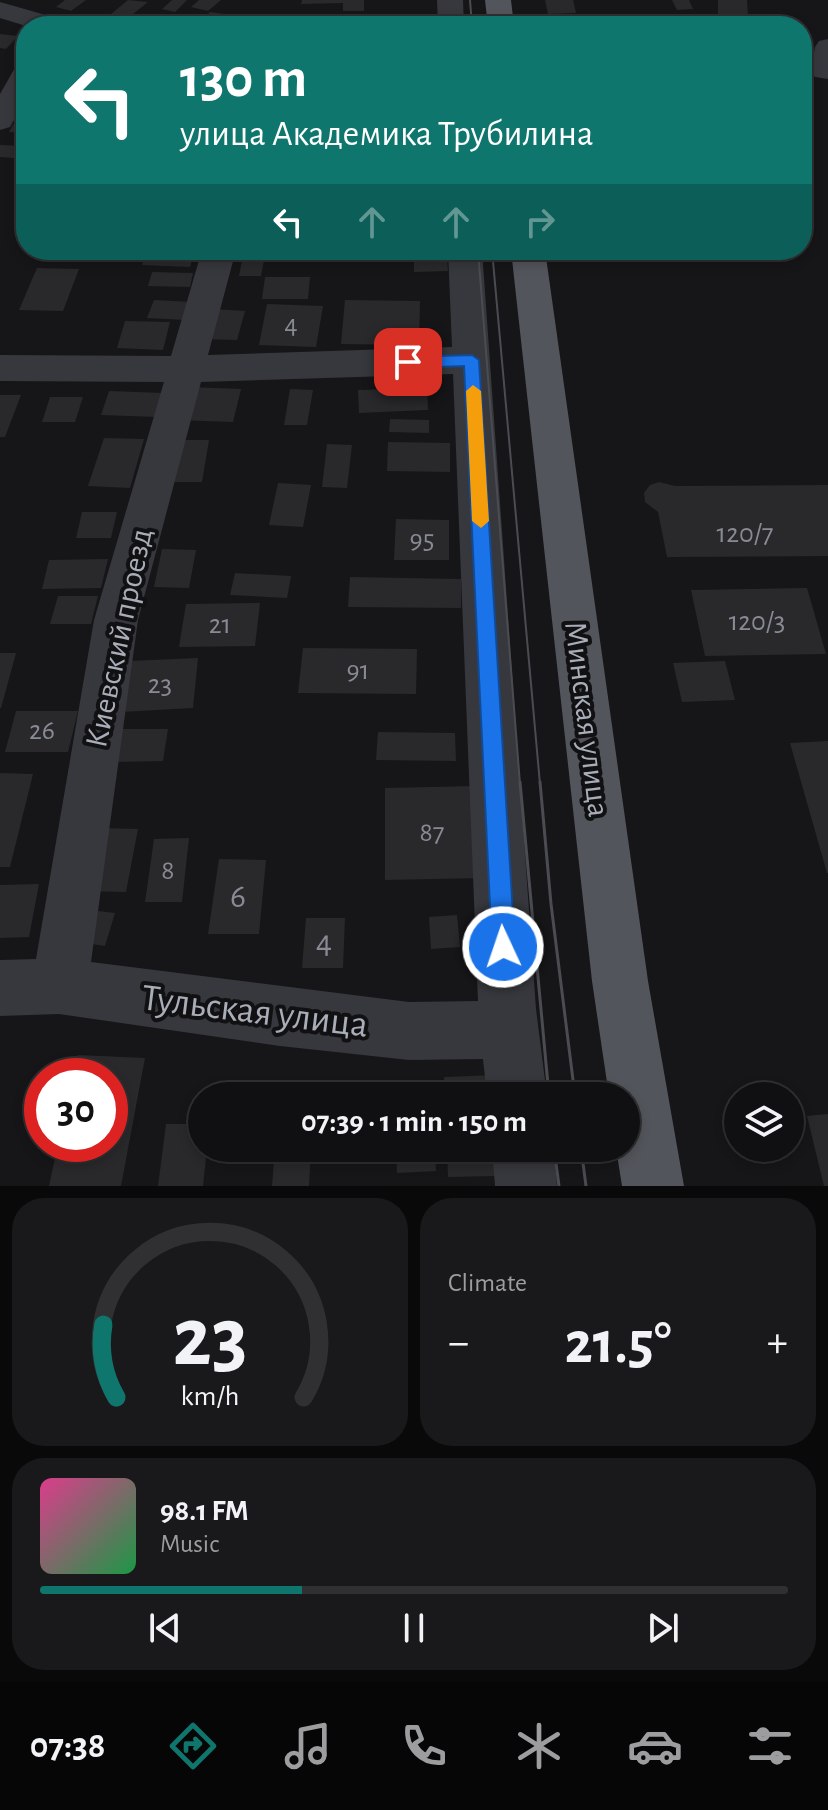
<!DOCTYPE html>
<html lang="en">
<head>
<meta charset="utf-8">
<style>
	:root { --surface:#101012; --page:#19191b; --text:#f1f3f6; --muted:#9c9d9f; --line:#303032; --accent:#0f766e }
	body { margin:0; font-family:"Alegreya Sans",sans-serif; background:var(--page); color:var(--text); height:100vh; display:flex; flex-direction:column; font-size:30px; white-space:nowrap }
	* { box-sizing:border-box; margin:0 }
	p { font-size:26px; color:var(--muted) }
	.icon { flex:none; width:44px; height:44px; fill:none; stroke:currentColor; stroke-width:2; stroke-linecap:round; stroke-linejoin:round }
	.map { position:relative; height:1186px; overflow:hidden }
	.side { display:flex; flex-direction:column; gap:12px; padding:12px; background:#09090a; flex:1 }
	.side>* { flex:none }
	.hud { position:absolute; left:16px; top:16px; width:796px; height:244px; border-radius:32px; box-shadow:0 4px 12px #0003,0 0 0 2px var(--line); background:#0f766e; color:#fff; overflow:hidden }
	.fabs { position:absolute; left:724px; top:1082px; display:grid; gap:16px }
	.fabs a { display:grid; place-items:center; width:80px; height:80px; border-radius:50%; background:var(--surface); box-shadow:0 4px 12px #0003,0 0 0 2px var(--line); font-size:40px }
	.speed { position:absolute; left:24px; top:1058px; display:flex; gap:16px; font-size:40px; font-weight:700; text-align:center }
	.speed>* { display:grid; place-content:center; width:104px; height:104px; border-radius:50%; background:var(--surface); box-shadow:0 4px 12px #0003,0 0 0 2px var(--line); line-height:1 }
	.speed .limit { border:12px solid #d22; background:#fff; color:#111 }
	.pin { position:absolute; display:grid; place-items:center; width:68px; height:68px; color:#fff; margin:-34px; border-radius:16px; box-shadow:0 4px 12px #0006 }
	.me { position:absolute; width:88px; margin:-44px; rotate:357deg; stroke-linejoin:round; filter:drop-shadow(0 0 6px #0008) }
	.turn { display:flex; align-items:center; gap:28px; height:168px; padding:0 32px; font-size:36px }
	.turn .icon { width:104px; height:104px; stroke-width:2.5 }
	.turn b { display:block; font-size:56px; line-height:68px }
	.lanes { display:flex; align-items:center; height:76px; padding:0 32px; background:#0003; justify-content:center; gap:40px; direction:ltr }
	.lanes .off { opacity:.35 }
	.big { font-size:60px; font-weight:600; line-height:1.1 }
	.side .widget { flex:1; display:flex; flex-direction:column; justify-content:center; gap:12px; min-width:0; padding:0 28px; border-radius:32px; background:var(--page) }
	.side .dial { align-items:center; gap:0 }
	.dial svg { height:208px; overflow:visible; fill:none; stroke:var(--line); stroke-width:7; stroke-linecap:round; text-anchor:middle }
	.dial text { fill:var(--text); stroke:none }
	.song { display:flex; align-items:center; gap:24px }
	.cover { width:96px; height:96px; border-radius:12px; background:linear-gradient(135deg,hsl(330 70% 55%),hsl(140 70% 35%)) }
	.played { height:8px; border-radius:4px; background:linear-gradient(90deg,var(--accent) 35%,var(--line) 35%) }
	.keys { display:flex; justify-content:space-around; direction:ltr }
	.heat { display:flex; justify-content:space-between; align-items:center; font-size:44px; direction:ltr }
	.side .tiles { flex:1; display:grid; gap:12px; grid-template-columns:1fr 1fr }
	.widget:last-child { grid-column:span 2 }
	.trip { position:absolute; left:188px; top:1082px; width:452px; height:80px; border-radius:40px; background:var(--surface); box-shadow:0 4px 12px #0003,0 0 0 2px var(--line); font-weight:600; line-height:80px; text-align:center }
	.menu { display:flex; height:128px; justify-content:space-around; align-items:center; background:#060607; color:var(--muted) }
	.menu .icon { width:56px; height:56px }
	.menu .selected { color:var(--accent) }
	.menu b { font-size:36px; color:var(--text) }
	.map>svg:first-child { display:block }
	.building { fill:#29292c }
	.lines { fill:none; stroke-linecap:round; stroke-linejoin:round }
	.minor { fill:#37383d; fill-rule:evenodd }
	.major { fill:#53555c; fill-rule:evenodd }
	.tram-far1 { stroke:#4a4c52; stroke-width:2 }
	.tram { stroke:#4a4c52; stroke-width:3 }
	.route { fill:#1a73e8; stroke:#114b97; stroke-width:2 }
	.slow { fill:#f59e0b }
	.labels { text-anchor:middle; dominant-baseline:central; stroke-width:8; stroke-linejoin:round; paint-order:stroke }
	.number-label { font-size:28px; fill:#888b94 }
	.street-label { font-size:32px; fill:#a8adb8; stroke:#111113 }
	.near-number-label { font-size:34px; fill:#888b94 }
	.near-street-label { font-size:38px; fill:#a8adb8; stroke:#111113 }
</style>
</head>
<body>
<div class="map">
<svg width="828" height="1186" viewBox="0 0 828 1186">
	<rect width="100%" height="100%" fill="#161618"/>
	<!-- building -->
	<path class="building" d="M 65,0 L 86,0 L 71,11 L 56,7 Z
		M 128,0 L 148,2 L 122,23 L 105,19 Z
		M 172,0 L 187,0 L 175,12 L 162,9 Z
		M 199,0 L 221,0 L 208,11 L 191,7 Z
		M 302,0 L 364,0 L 364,11 L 343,11 L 343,3 L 301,4 Z
		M 545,0 L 573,0 L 576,13 L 548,14 Z
		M 672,0 L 689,0 L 693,9 L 677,10 Z
		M 718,0 L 747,0 L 748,17 L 718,14 Z
		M 210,12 L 231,15 L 222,26 L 197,26 Z
		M 408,17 L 433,17 L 433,24 L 409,24 Z
		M 230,20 L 267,23 L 265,26 L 227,26 Z
		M 0,34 L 18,36 L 6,49 L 0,48 Z
		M 16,119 L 26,120 L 26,133 L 9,132 Z
		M 0,145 L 26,146 L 26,159 L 0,157 Z
		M 244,250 L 266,250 L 261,276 L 239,276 Z
		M 146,252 L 194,254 L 190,267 L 142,265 Z
		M 447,258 L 448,271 L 414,272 L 414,259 Z
		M 37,268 L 79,269 L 63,311 L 19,310 Z
		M 152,272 L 193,273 L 190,287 L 148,286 Z
		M 265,277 L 310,277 L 308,299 L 262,299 Z
		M 154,300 L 192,302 L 186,320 L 147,318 Z
		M 345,300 L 420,301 L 419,345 L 341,344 Z
		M 267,304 L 323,306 L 316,347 L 259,345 Z
		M 213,309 L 245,311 L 237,340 L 204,339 Z
		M 125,321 L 170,322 L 163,350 L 117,348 Z
		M 187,387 L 241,389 L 233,422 L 177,420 Z
		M 427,388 L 428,410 L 359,413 L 358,390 Z
		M 290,389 L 313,390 L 307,425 L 284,425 Z
		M 109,391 L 163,393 L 157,417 L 101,415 Z
		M 0,395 L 21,395 L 5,437 L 0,437 Z
		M 50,397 L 83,397 L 75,422 L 42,422 Z
		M 390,419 L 429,420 L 429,433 L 389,432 Z
		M 104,438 L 144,439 L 130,488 L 88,486 Z
		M 177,440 L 209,440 L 202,482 L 169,482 Z
		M 388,442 L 450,443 L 450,472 L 387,471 Z
		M 327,444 L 352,445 L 347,488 L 322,487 Z
		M 659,482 L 675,486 L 828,485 L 828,556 L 667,557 L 658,512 L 645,502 L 644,493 L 650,485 Z
		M 278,483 L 311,485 L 303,527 L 269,525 Z
		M 82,512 L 117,512 L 111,538 L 76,538 Z
		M 396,519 L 449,520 L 449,560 L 394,560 Z
		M 162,549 L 196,550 L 189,588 L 154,587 Z
		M 108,559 L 101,588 L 42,589 L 49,560 Z
		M 235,573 L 291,576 L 287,598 L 230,595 Z
		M 350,577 L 461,579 L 461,608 L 348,607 Z
		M 807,588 L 826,654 L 705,656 L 691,590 Z
		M 58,596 L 98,596 L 91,624 L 50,624 Z
		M 260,603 L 255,646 L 179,647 L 186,604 Z
		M 303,648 L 417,649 L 416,694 L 298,693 Z
		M 0,653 L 16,653 L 1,708 L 0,708 Z
		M 198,658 L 193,708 L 121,712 L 129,661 Z
		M 725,661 L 735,700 L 682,702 L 673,663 Z
		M 16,711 L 78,711 L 68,752 L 5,752 Z
		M 120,729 L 168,729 L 163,761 L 114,762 Z
		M 378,732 L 455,733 L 456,761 L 376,760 Z
		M 828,741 L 828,873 L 827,873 L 790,743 Z
		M 0,773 L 33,774 L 10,867 L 0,867 Z
		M 476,786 L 482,878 L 385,880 L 385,788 Z
		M 100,828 L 138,829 L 126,892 L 87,891 Z
		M 189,838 L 182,902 L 145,902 L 154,839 Z
		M 219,859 L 266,860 L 259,934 L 208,934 Z
		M 39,884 L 29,937 L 0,938 L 0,885 Z
		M 90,910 L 115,913 L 105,946 L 79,942 Z
		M 457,915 L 460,947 L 431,949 L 429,917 Z
		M 306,918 L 345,918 L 343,968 L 302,968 Z
		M 78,1055 L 145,1058 L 121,1186 L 49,1186 L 58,1144 L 110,1144 L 110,1076 L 73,1076 Z
		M 495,1075 L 496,1096 L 445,1096 L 444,1077 Z
		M 828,1114 L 828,1186 L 824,1186 L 807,1116 Z
		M 166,1124 L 202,1124 L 202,1148 L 207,1148 L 203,1186 L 158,1186 Z
		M 275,1148 L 311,1148 L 309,1186 L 272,1186 Z
		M 396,1148 L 435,1148 L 436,1171 L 397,1173 Z
		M 447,1148 L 500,1148 L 501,1176 L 448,1177 Z"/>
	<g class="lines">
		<!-- minor -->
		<path class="minor" d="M 437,0 L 463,0 L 464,26 L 438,26 Z
			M 0,2 L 63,20 L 67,26 L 26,26 L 0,18 Z
			M 828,39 L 828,79 L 815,77 L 811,71 L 815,47 L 819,41 Z
			M 26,64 L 26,99 L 10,127 L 0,130 L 0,94 L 16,66 Z
			M 202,250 L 236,250 L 208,355 L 452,347 L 448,250 L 482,250 L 536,1009 L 547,1096 L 487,1096 L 483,1059 L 409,1060 L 280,1046 L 59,1014 L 0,1016 L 0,960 L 36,959 L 94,620 L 164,382 L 0,381 L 0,355 L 171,356 ZM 453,374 L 478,1001 L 409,1002 L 91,962 L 138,620 L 201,382 Z
			M 492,1148 L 554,1148 L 557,1186 L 495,1186 Z"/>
		<!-- major -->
		<path class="major" d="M 485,0 L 511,0 L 514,26 L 488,26 Z
			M 511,250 L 545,250 L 648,981 L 684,1186 L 622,1186 L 616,1148 L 626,1148 L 626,1096 L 609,1096 L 592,981 Z"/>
		<!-- tram-far1 -->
		<path class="tram-far1" d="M 470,0 L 472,26
			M 478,250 L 520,784
			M 492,250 L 540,784"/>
		<!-- tram -->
		<path class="tram" d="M 520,782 L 549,1096
			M 540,782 L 551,904 L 575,1096
			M 554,1148 L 559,1186
			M 581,1148 L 586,1186"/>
	</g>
	<!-- route -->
	<path class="route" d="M 472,355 L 479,360 L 515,947 L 511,955 L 503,959 L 495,955 L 492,947 L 464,366 L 408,368 L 400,362 L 408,357 Z"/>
	<!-- slow -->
	<path class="slow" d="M 473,385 L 481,391 L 489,521 L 481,528 L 472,521 L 466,391 Z"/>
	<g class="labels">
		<!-- number labels -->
		<g class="number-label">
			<text x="291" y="325">4</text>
			<text x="745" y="534">120/7</text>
			<text x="422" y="540">95</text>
			<text x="757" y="622">120/3</text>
			<text x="220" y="625">21</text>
			<text x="358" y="671">91</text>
			<text x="160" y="685">23</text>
			<text x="42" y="731">26</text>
			<text x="432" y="833">87</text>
			<text x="168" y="871">8</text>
		</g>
		<!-- street labels -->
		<g class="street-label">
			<text transform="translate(119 638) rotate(-78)">Киевский проезд</text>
			<text transform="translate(587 719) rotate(83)">Минская улица</text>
		</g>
		<!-- near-number labels -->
		<g class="near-number-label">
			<text x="238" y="897">6</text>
			<text x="324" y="943">4</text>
		</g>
		<!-- near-street labels -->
		<g class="near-street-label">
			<text transform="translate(255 1012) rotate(7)">Тульская улица</text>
		</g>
	</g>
</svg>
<div class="fabs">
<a><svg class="icon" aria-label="layers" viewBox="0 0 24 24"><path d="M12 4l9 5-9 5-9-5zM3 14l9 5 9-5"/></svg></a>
</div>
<div class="speed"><div class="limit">30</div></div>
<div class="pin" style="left:408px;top:362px;background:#d93025"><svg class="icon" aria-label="arrive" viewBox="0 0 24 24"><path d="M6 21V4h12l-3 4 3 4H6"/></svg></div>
<svg class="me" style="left:503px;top:947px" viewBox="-20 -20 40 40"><circle r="17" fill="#1a73e8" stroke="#fff" stroke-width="3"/><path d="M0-11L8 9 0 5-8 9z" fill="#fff"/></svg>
<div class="trip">07:39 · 1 min · 150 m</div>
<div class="hud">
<div class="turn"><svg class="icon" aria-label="left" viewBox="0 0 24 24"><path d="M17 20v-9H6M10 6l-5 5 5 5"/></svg><div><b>130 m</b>улица Академика Трубилина</div></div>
<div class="lanes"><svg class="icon" aria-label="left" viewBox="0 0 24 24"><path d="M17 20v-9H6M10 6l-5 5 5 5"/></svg><svg class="icon off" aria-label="ahead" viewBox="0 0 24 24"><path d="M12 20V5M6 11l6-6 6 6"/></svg><svg class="icon off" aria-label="ahead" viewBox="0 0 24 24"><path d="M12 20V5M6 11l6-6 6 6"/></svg><svg class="icon off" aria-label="right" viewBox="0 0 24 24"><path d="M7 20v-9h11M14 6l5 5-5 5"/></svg></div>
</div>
</div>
<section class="side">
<div class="tiles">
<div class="widget dial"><svg viewBox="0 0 100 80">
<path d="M14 69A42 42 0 1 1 86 69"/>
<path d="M14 69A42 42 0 0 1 9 41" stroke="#0f766e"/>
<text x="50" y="56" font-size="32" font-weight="700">23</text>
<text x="50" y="72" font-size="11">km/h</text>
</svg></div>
<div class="widget"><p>Climate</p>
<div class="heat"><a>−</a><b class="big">21.5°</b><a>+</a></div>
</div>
<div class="widget">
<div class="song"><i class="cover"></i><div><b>98.1 FM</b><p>Music</p></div></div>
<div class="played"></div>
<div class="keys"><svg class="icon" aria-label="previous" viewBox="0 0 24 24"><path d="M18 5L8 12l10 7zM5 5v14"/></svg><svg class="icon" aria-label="pause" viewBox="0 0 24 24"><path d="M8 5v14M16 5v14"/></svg><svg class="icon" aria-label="next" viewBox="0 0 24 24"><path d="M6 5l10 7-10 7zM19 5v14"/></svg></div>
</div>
</div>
</section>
<nav class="menu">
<b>07:38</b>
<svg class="icon selected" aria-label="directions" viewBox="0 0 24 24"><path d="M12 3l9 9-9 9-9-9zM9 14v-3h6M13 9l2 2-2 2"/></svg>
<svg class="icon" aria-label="music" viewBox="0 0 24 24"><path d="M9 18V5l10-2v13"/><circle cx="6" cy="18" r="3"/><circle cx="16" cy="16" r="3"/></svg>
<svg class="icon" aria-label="phone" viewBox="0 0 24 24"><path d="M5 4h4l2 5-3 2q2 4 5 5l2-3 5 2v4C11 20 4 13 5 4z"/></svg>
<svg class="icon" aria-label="climate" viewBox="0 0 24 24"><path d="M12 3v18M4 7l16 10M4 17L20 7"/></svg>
<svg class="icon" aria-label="car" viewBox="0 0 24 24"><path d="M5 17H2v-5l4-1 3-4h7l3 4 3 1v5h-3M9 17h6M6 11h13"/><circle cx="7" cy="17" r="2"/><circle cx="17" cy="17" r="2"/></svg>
<svg class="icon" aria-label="filters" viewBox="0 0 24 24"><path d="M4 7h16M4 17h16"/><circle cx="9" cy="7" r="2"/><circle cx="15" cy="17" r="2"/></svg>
</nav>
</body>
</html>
